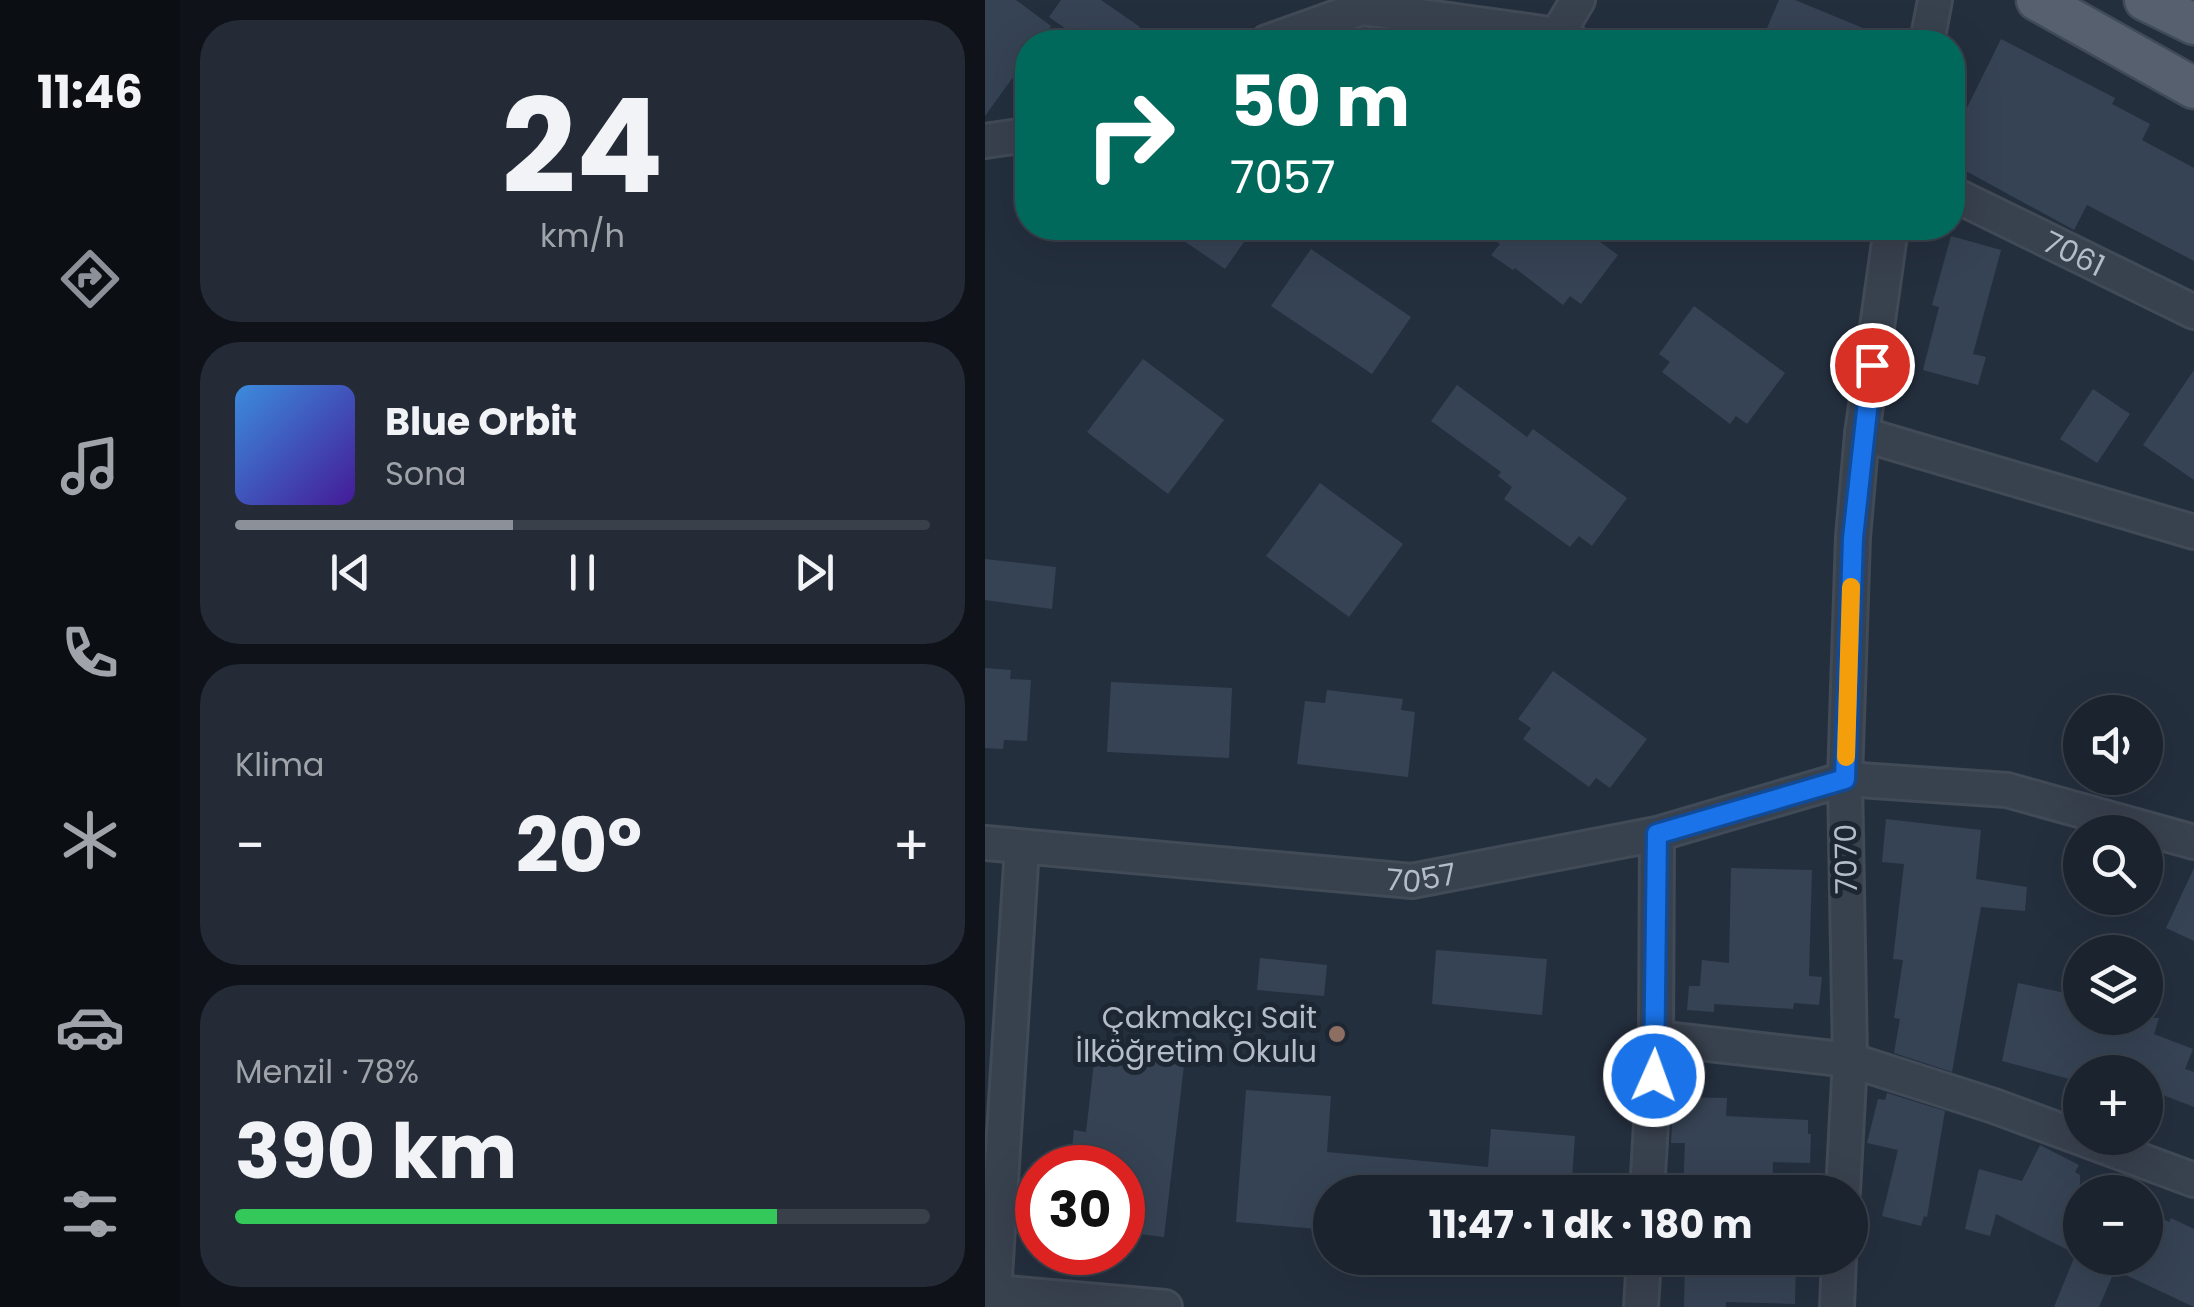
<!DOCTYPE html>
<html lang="tr">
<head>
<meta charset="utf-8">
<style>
	:root { --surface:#1b232e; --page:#242b36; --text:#f1f3f6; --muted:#a0a4aa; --line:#39404a; --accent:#8c9099 }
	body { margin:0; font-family:Poppins,sans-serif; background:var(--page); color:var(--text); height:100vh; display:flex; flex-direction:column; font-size:38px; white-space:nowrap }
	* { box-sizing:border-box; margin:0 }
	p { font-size:32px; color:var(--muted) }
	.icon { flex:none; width:55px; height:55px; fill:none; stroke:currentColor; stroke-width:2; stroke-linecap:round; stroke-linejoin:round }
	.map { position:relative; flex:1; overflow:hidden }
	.drawer { display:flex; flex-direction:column; gap:20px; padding:20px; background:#0f1319; width:805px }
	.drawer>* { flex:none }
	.hud { position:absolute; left:30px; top:30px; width:950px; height:210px; border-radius:40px; box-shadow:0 10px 40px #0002,0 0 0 2px var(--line); background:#00695c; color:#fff; overflow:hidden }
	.tools { position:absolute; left:1078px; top:695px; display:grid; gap:20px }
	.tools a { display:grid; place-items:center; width:100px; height:100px; border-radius:50%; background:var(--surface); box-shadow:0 10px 40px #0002,0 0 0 2px var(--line); font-size:50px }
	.speed { position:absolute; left:30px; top:1145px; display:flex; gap:20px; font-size:50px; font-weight:700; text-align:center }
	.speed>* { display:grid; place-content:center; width:130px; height:130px; border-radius:50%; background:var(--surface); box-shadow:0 10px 40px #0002,0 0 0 2px var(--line); line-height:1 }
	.speed .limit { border:15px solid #d22; background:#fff; color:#111 }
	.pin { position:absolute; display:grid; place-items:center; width:85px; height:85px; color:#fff; margin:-42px; border:5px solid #fff; border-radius:50%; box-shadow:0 2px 10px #0007 }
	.me { position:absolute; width:110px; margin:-55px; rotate:2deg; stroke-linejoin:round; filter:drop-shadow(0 0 8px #0008) }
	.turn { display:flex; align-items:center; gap:35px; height:210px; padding:0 50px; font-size:45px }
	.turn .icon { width:130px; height:130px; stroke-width:2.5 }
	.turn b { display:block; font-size:70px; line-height:85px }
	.big { font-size:75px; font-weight:700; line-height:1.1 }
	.drawer .tile { flex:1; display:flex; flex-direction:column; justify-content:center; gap:15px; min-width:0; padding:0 35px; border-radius:40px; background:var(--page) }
	.drawer .dial { align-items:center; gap:0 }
	.dial b { font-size:130px; line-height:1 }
	.song { display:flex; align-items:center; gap:30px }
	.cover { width:120px; height:120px; border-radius:15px; background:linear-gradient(135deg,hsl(210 70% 55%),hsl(260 70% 35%)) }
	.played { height:10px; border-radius:5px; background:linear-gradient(90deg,var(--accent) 40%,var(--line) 40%) }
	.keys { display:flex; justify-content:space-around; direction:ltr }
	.heat { display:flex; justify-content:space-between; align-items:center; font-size:55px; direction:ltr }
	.charge { height:15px; border-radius:8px; background:linear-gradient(90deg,#34c759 78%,var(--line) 0) }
	.trip { position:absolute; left:328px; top:1175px; width:555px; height:100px; border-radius:50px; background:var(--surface); box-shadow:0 10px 40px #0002,0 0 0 2px var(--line); font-weight:700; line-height:100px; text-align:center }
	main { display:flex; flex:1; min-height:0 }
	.dock { display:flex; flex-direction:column; width:180px; justify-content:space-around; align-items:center; background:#0b0e12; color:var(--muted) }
	.dock .icon { width:70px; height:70px }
	.dock .current { color:var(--accent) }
	.dock b { font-size:45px; color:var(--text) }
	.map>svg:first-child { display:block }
	.building { fill:#364354 }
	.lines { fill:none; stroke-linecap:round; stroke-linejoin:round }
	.minor-casing { stroke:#414a57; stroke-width:38 }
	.major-casing { stroke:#414a57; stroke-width:45 }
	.minor { stroke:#38414e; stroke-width:32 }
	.major { stroke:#56606e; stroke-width:40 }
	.route-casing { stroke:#114b97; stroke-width:25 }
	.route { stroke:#1a73e8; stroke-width:18 }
	.slow { stroke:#f59e0b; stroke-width:18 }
	.education-dot { fill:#8d6e63; stroke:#1d2633; stroke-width:4 }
	.labels { text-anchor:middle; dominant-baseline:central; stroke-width:10; stroke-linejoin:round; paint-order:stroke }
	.street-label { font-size:30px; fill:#b4bcc9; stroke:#1d2633 }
	.poi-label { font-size:30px; fill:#b4bcc9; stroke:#1d2633; text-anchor:end }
</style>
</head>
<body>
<main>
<nav class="dock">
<b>11:46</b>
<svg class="icon current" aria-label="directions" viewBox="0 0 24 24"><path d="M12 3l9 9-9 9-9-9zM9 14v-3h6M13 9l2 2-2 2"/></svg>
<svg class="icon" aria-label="music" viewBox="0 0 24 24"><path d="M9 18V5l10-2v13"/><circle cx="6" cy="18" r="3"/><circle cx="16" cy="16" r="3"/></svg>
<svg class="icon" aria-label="phone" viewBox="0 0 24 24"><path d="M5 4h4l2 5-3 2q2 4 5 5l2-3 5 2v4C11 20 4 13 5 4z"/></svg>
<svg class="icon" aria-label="climate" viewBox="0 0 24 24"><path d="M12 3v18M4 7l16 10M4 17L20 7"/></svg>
<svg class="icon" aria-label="car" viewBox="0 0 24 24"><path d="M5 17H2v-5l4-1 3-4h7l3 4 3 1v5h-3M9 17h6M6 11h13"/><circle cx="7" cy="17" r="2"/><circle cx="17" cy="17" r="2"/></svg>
<svg class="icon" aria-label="filters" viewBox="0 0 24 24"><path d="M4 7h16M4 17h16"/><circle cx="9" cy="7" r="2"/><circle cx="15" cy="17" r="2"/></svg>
</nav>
<section class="drawer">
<div class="tile dial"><b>24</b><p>km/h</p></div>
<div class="tile">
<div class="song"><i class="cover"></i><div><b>Blue Orbit</b><p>Sona</p></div></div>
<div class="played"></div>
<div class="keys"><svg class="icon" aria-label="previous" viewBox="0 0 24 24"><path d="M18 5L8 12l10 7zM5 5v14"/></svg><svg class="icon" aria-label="pause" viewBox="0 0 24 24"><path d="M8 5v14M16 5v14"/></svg><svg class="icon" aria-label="next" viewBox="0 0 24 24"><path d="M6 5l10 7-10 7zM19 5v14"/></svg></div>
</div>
<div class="tile"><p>Klima</p>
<div class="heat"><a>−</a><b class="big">20°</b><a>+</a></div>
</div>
<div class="tile"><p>Menzil · 78%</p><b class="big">390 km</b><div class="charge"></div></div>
</section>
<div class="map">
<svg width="1209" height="1307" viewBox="0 0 1209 1307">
	<rect width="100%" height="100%" fill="#242f3e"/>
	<!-- building -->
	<path class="building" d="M 0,0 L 31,0 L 66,26 L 54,42 L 42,42 L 42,58 L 0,116 Z
		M 76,0 L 116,0 L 155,27 L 144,42 L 100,42 L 64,17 Z
		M 794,0 L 810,0 L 912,42 L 776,42 Z
		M 1016,39 L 1130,98 L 1127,104 L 1165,124 L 1157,140 L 1209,168 L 1209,261 L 1102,205 L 1089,230 L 968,164 L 968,136 Z
		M 180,228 L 269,228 L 240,269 Z
		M 493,228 L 596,228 L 633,255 L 596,304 L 585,296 L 578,305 L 530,268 L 528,270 L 506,255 L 515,244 Z
		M 966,236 L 1016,250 L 988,354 L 1001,357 L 993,385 L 938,370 L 954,307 L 947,305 Z
		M 326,249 L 426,317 L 387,374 L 286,306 Z
		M 709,306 L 800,373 L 762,424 L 751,416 L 745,424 L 677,372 L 685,362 L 674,354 Z
		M 158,359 L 239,420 L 183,494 L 102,432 Z
		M 1209,370 L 1209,480 L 1158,445 Z
		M 472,385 L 542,437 L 548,429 L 642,498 L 607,546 L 594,536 L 585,547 L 519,499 L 527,487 L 513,476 L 516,472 L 446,421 Z
		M 1108,389 L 1145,414 L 1112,463 L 1075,439 Z
		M 335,483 L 418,544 L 364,617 L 281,556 Z
		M 0,559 L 71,567 L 67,609 L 0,600 Z
		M 0,668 L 26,670 L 25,679 L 46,680 L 42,741 L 19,740 L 18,749 L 0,748 Z
		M 568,671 L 662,739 L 625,788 L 611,778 L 604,787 L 538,739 L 546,728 L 533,719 Z
		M 126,682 L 247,688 L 244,758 L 122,752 Z
		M 342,690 L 418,699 L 416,710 L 430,712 L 423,777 L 312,764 L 320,701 L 340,703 Z
		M 901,819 L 996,830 L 991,879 L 1042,887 L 1040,911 L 996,907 L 967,1072 L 909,1053 L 915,1019 L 909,1018 L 918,960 L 908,959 L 919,864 L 897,862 Z
		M 746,868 L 827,870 L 824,976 L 837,977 L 834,1005 L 809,1003 L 808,1009 L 729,1004 L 729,1012 L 702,1010 L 704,986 L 715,986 L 717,960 L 744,963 Z
		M 1209,868 L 1209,941 L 1181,928 Z
		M 451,950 L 562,959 L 557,1015 L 447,1004 Z
		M 275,958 L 342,965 L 339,996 L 272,990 Z
		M 1033,983 L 1095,996 L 1095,1018 L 1174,1018 L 1169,1034 L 1208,1049 L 1200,1069 L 1209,1072 L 1209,1107 L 1160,1088 L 1160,1072 L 1095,1072 L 1095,1082 L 1017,1061 Z
		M 110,1054 L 199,1065 L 179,1237 L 138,1232 L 138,1168 L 85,1165 L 89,1130 L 101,1132 Z
		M 261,1090 L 346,1096 L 342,1152 L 503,1167 L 506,1129 L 590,1136 L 586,1192 L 345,1192 L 345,1230 L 251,1222 Z
		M 902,1093 L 960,1111 L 942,1217 L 939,1216 L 936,1226 L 897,1216 L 913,1150 L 882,1143 L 893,1099 L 900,1100 Z
		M 688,1097 L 742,1098 L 741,1116 L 823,1120 L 823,1134 L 826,1134 L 825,1163 L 788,1162 L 787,1192 L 698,1192 L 700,1143 L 686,1143 Z
		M 1055,1145 L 1094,1165 L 1090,1172 L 1095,1175 L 1095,1256 L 1011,1214 L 1005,1236 L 980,1229 L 994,1169 L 1037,1181 Z
		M 1160,1210 L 1184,1222 L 1186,1218 L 1209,1229 L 1209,1307 L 1130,1270 L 1114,1307 L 1069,1307 L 1089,1258 L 1160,1258 Z
		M 700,1258 L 811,1258 L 810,1304 L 741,1302 L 741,1307 L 699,1307 Z"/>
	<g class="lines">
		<defs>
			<g id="minor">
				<path d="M 572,35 L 593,0"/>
				<path d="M 282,42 L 377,8 L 572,35 L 588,42"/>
				<path d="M 942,42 L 950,0"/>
				<path d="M 0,141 L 42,135"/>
				<path id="s1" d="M 968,194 L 1209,312"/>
				<path d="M 877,434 L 1209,532"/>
				<path id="s2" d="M 0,843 L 427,881 L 672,834 L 860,779 L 1022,790 L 1209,842"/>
				<path d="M 671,1038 L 865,1060 L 1009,1106 L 1209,1180"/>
				<path d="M 662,1192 L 671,1038 L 672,834"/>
				<path d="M 858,1192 L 865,1060 L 860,779 L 868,537 L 877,434 L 906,228"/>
				<path d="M 0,1291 L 180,1307"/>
				<path d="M 9,1292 L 37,848"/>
				<path d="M 656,1307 L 659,1258"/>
				<path d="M 852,1307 L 854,1258"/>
			</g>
			<path id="major" d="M 1052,0 L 1209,88
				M 1160,0 L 1209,24"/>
		</defs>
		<!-- minor casing -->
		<use href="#minor" class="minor-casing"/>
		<!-- major casing -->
		<use href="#major" class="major-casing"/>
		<!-- minor -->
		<use href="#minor" class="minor"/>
		<!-- major -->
		<use href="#major" class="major"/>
	</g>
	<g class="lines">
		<defs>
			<path id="route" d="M 669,1076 L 672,834 L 860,779 L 868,538 L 887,365"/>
		</defs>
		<!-- route casing -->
		<use href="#route" class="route-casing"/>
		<!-- route -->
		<use href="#route" class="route"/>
		<!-- slow -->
		<path class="slow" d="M 861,757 L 866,587"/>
	</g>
	<!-- markers -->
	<circle class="education-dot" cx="352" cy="1034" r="10"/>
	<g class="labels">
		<!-- street labels -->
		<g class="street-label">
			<text stroke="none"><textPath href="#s1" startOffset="135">7061</textPath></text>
			<text transform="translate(861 859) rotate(-91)">7070</text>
			<text stroke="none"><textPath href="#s2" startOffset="438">7057</textPath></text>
		</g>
		<!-- poi labels -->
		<g class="poi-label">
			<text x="332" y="1017">Çakmakçı Sait<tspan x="332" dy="34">İlköğretim Okulu</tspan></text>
		</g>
	</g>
</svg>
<div class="tools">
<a><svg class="icon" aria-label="sound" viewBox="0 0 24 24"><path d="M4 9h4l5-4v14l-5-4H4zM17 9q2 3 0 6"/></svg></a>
<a><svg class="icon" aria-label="search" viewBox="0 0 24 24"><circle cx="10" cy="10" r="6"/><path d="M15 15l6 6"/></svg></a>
<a><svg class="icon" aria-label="layers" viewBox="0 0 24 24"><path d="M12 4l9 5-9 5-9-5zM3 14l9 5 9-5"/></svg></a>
<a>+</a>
<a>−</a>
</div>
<div class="speed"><div class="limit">30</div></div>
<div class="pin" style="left:887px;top:365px;background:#d93025"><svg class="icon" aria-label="arrive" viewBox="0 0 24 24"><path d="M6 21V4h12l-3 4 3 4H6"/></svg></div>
<svg class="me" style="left:669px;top:1076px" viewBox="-20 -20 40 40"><circle r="17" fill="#1a73e8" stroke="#fff" stroke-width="3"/><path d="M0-11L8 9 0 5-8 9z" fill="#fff"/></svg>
<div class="trip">11:47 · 1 dk · 180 m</div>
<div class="hud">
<div class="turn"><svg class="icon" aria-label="right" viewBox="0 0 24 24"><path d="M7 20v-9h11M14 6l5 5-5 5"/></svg><div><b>50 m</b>7057</div></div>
</div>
</div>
</main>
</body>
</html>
